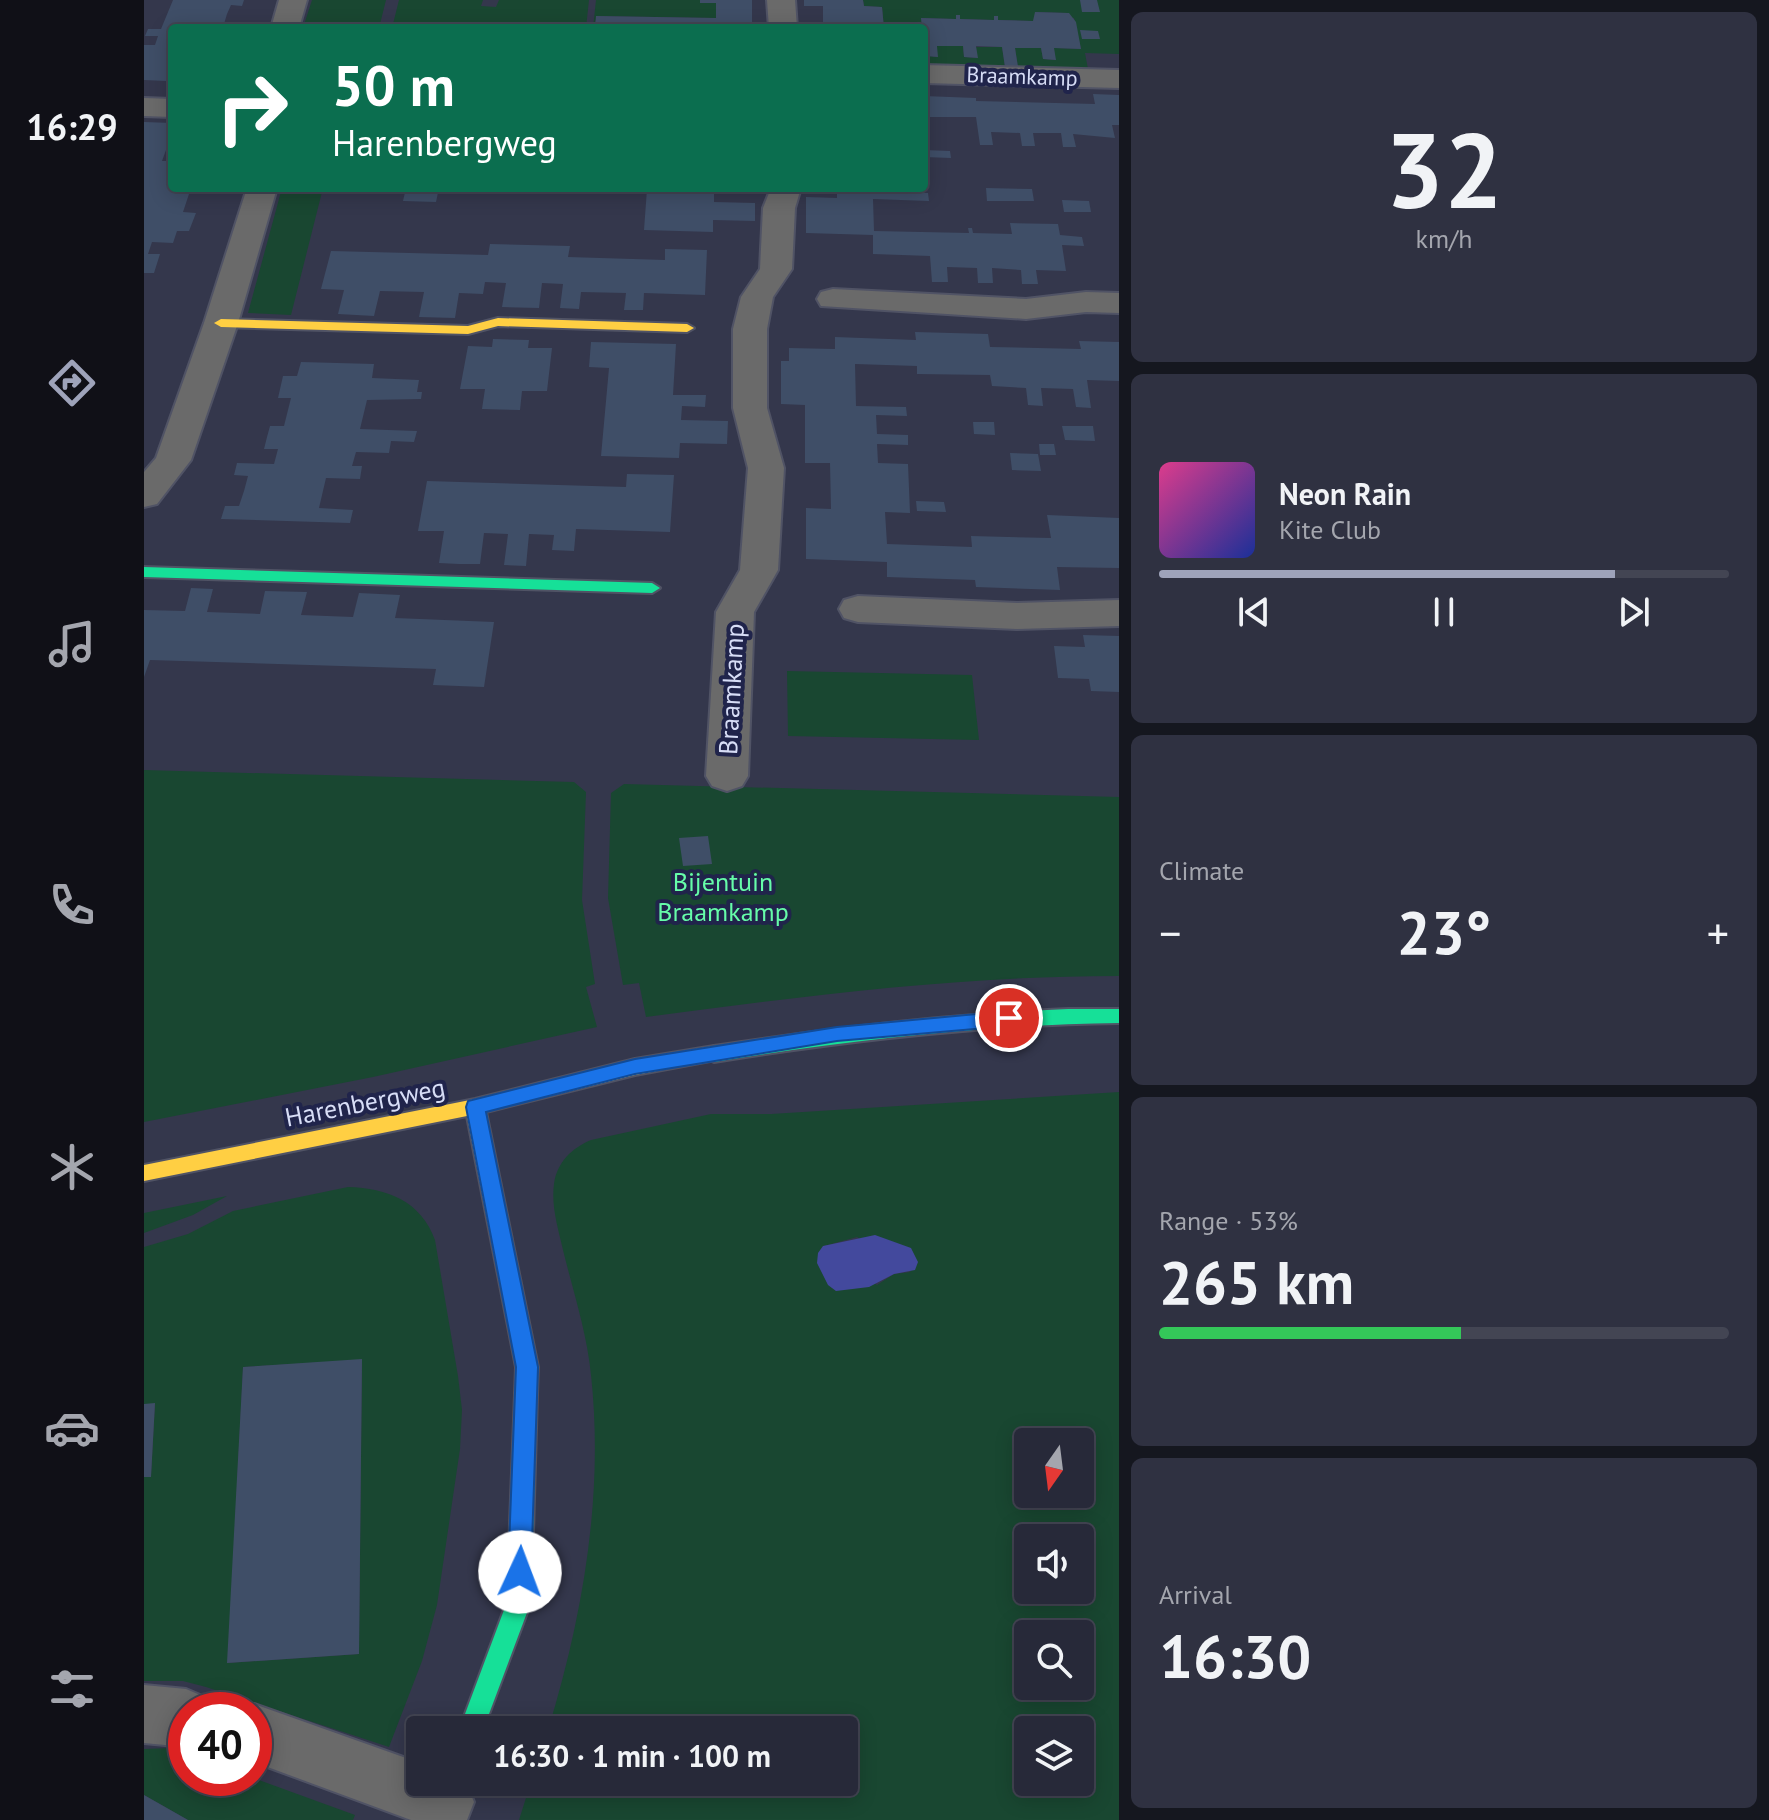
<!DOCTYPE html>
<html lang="en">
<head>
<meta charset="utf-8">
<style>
	:root { --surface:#272939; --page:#2f3141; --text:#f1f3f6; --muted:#a4a6ae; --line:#434553; --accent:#9ea3ba }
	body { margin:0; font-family:"PT Sans",sans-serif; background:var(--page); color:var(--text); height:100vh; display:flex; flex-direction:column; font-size:30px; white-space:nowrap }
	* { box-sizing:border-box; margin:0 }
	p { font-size:26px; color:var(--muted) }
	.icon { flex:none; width:44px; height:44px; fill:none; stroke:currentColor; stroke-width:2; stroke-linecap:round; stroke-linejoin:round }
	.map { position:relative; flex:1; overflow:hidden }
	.sheet { display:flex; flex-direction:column; gap:12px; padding:12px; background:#15171f; width:650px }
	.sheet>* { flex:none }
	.guide { position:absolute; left:24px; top:24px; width:760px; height:168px; border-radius:8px; box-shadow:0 4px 20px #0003,0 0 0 2px var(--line); background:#0b6e4f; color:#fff; overflow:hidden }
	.needle { width:52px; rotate:194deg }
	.fabs { position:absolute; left:870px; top:1428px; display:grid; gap:16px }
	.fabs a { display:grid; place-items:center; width:80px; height:80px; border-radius:8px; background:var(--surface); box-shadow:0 4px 20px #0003,0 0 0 2px var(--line); font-size:40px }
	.speed { position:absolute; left:24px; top:1692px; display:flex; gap:16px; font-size:40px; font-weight:700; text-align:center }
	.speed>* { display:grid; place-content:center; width:104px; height:104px; border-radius:50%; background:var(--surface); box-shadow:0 4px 20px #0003,0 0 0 2px var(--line); line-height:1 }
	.speed .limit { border:12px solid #d22; background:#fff; color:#111 }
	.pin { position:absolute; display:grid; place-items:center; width:68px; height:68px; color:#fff; margin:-34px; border:4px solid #fff; border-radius:50%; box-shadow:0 2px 8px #0007 }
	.me { position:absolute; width:88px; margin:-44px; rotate:2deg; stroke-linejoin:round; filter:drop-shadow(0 0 6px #0008) }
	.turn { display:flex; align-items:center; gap:28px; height:168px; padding:0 32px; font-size:36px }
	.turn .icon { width:104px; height:104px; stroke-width:2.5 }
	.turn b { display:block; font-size:56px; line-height:68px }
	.big { font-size:60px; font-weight:600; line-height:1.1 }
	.sheet .card { flex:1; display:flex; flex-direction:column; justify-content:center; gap:12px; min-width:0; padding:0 28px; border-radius:12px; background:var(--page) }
	.sheet .dial { align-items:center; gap:0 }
	.dial b { font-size:104px; line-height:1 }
	.song { display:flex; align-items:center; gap:24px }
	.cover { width:96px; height:96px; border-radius:12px; background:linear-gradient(135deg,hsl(330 70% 55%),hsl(230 70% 35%)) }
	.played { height:8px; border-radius:4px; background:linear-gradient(90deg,var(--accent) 80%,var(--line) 80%) }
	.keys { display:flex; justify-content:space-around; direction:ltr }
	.heat { display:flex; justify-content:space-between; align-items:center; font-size:44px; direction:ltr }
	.charge { height:12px; border-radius:6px; background:linear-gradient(90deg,#34c759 53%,var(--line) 0) }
	.trip { position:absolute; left:262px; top:1716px; width:452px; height:80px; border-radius:8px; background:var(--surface); box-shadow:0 4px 20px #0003,0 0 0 2px var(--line); font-weight:600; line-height:80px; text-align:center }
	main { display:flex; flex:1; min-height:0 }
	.tab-bar { display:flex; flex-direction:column; width:144px; justify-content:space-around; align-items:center; background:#101017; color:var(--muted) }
	.tab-bar .icon { width:56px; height:56px }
	.tab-bar .current { color:var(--accent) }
	.tab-bar b { font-size:36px; color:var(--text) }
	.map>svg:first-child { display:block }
	.green { fill:#194731; fill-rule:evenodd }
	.water { fill:#43499d }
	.building { fill:#3f4e67 }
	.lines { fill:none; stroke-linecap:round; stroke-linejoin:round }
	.street-casing { stroke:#505365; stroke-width:4 }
	.fast-casing { stroke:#505365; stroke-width:4 }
	.slow-casing { stroke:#505365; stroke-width:4 }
	.street { fill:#6a6a6a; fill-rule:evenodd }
	.fast { fill:#16e098; fill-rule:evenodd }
	.slow { fill:#ffcf43; fill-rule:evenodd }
	.route { fill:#1a73e8; stroke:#114b97; stroke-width:2 }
	.labels { text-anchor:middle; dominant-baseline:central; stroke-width:8; stroke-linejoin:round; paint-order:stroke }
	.far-street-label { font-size:22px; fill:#d7ddf6; stroke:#20244b }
	.street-label { font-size:26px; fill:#d7ddf6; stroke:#20244b }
	.park-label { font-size:26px; fill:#66fca9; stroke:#20244b }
</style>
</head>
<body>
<main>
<nav class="tab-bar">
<b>16:29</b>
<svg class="icon current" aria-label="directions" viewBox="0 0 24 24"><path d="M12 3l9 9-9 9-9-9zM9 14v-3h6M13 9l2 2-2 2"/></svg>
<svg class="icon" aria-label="music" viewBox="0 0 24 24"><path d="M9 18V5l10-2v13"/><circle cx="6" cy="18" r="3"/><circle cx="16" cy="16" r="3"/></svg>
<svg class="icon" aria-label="phone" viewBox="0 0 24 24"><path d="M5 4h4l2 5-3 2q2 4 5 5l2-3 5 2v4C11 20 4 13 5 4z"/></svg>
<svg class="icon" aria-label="climate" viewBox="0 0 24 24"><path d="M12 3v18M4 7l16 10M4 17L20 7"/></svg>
<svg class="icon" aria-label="car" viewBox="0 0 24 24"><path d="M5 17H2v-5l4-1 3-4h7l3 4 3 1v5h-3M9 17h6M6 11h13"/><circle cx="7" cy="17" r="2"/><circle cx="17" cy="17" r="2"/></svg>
<svg class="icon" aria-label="filters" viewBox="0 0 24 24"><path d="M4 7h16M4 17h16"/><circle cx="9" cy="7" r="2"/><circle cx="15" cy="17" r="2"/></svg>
</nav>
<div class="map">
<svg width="975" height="1820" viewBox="0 0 975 1820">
	<rect width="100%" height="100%" fill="#34374c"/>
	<!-- green -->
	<path class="green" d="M 168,0 L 242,0 L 235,28 L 159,28 Z
		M 255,0 L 339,0 L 337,6 L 352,7 L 355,0 L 445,0 L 442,28 L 369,25 L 368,28 L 248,28 Z
		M 452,0 L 556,0 L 556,3 L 572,3 L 572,18 L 453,16 L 449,28 Z
		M 719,0 L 975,0 L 975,54 L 941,53 L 944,69 L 874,67 L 871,48 L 897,48 L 899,59 L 911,60 L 910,48 L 937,49 L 930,18 L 926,18 L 924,13 L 892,12 L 889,21 L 854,20 L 850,16 L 850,20 L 816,19 L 812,15 L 812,19 L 778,18 L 778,28 L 740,28 L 738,7 L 720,6 Z
		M 793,46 L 819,46 L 820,57 L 833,58 L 832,47 L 858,47 L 861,67 L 780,66 L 780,55 L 793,57 Z
		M 138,188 L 179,188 L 147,315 L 104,313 Z
		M 643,671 L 828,675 L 835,740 L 644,736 Z
		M 0,770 L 430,782 L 442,792 L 438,900 L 451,984 L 442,987 L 453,1027 L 229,1077 L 0,1122 Z
		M 480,784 L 975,797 L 975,976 C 816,976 660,996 502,1017 L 495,983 L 479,985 L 464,898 L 467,793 Z
		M 975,1092 L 975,1820 L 375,1820 L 387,1782 L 700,1782 L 700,1730 L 404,1730 C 439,1615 460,1495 447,1375 C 443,1333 429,1291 419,1250 C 414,1228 407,1206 410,1184 C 413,1162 428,1148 447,1140 L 567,1114 L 627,1114 ZM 713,1237 L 767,1272 L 750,1274 L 733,1285 L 680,1246 ZM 884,1442 L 936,1442 L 936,1494 L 884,1494 ZM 884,1538 L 936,1538 L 936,1590 L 884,1590 ZM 884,1634 L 936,1634 L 936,1686 L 884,1686 ZM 884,1730 L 936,1730 L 936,1782 L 884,1782 Z
		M 204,1187 C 243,1188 277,1201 291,1240 L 314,1376 L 318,1410 L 316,1449 L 293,1605 L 278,1661 L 245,1747 L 62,1687 L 39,1681 L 0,1681 L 0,1477 L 7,1476 L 11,1404 L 0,1404 L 0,1247 L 44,1234 L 89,1211 ZM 218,1360 L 215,1654 L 84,1663 L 99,1367 Z
		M 83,1196 L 49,1215 L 0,1233 L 0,1213 Z
		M 27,1748 L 42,1754 L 42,1778 L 109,1778 L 211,1815 L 209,1820 L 44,1820 L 0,1795 L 0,1749 Z"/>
	<!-- water -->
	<path class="water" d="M 731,1235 L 767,1248 L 774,1262 L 771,1270 L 750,1274 L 725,1287 L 692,1291 L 684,1285 L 673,1263 L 674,1253 L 679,1246 Z"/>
	<!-- building -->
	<path class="building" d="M 29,0 L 100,0 L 98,6 L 87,5 L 83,14 L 80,24 L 91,24 L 90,28 L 28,28 L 28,71 L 22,81 L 0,80 L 0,45 L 11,45 L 14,36 L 1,36 L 4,29 L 17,29 Z
		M 556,0 L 608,0 L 608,28 L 451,28 L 452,16 L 572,18 L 572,3 L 556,3 Z
		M 660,0 L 719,0 L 720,6 L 738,7 L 740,28 L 679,28 L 679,6 L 660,6 Z
		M 936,0 L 953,0 L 956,12 L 938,12 Z
		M 891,12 L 925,13 L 932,22 L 937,49 L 910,48 L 912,60 L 899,59 L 897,48 L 871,48 L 874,67 L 861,67 L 858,47 L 832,46 L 834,58 L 820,57 L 819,46 L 793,46 L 794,57 L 780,56 L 777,18 L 812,19 L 812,15 L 816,15 L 816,19 L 850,20 L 850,16 L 854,16 L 854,20 L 889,21 Z
		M 936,30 L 954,31 L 956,39 L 938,39 Z
		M 949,94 L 975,95 L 975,125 L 968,125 L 971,138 L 929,134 L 932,147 L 919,147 L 917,133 L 889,133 L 891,146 L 878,146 L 876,133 L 847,132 L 849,145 L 836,145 L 832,117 L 780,117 L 780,96 L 832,98 L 832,101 L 951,104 Z
		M 0,122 L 28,123 L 28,150 L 22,150 L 18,161 L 28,161 L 28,188 L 47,188 L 39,212 L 52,213 L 45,231 L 33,231 L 29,243 L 8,242 L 4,254 L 16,254 L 10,273 L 0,273 Z
		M 780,150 L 806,151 L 807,158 L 780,157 Z
		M 262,188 L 295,188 L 292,202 L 259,201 Z
		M 591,188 L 591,192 L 570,191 L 570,202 L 611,203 L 611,221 L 569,220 L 569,232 L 500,230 L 503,189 Z
		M 693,188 L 756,188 L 756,193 L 784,193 L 785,201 L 729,199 L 730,231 L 825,233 L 824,228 L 828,228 L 829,233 L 868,234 L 866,223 L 914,224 L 916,235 L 938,237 L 940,246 L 918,245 L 922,271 L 892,270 L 894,284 L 878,284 L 877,270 L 848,268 L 849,283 L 834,283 L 833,268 L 803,267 L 804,282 L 788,282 L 786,256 L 729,254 L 729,235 L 662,233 L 662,197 L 693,198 Z
		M 842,188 L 888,189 L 890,201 L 843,201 Z
		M 918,200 L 945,201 L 947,212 L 920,212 Z
		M 346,244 L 426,246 L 424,257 L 521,260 L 521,249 L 563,250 L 561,295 L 500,293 L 499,310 L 480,310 L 482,293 L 437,292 L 435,309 L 416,308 L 419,284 L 398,283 L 395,308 L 358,307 L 362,283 L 341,282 L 339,294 L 315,293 L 311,318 L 275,317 L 280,292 L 236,291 L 230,316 L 194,314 L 200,290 L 177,289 L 187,251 L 344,255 Z
		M 771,332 L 844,334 L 846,347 L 937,349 L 935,341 L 975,342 L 975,381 L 943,380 L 947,408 L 932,407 L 929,389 L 897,388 L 899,406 L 884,405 L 882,388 L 848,386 L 846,375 L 773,374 L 773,366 L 711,364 L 712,406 L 762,407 L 763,416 L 732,415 L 733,434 L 764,435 L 764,445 L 733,444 L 734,463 L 764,464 L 766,513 L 741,512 L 743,544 L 828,547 L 827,536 L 907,538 L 903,515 L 975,518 L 975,568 L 913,567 L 916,590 L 832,587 L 831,580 L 743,577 L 743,562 L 662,559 L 662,508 L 687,509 L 686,463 L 661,463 L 661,405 L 637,404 L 637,361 L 645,361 L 645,348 L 691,349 L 691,337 L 772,340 Z
		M 349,339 L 385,340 L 384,348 L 408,348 L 403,391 L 378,391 L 376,410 L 338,409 L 341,389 L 316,389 L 324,346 L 348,347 Z
		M 447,342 L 532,344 L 529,395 L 562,395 L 561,407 L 538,406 L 537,420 L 584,421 L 583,444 L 536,443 L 535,458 L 457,456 L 465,368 L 445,367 Z
		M 157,362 L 230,364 L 228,378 L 275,380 L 273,392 L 278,392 L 277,399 L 223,400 L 216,429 L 273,431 L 270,442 L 247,441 L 245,453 L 212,452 L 208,466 L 218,466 L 216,479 L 182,478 L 175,508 L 209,510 L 206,523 L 77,519 L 81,506 L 95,506 L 100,491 L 104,476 L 90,475 L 93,463 L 130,464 L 134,449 L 120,449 L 123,437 L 126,426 L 140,426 L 147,398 L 134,398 L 139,376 L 153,376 Z
		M 829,422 L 850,422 L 851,435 L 830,434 Z
		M 918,426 L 949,426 L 951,441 L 921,440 Z
		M 895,444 L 910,444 L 912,455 L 896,455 Z
		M 866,453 L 894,454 L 897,471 L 868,470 Z
		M 483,474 L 530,475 L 526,532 L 432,529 L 430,551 L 408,550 L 410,535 L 385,534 L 382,566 L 360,565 L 364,534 L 340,533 L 336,564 L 315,564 L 295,563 L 300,531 L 274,531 L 283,481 L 482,487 Z
		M 772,501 L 800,502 L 802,512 L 773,511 Z
		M 47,588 L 69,589 L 63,612 L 116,614 L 121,591 L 163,592 L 157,615 L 209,617 L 215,593 L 256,595 L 251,618 L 350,622 L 340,687 L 289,685 L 292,669 L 6,660 L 0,677 L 0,610 L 41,611 Z
		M 939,635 L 975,636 L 975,692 L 947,691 L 945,679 L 914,678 L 910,646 L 941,647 Z
		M 564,836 L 568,864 L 539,866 L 535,838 Z
		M 218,1359 L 215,1654 L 83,1663 L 99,1367 Z
		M 11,1403 L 7,1477 L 0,1477 L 0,1404 Z
		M 0,1795 L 44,1820 L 0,1820 Z"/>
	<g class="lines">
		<defs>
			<path id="street" d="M 135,0 L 163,0 L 155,28 L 127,28 Z
				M 623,0 L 651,0 L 653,28 L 625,28 Z
				M 780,65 L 975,70 L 975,88 L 780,83 Z
				M 0,98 L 28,99 L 28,117 L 0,116 Z
				M 103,188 L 133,188 L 94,323 L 47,460 L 13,504 L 0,507 L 0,472 L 12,458 L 60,323 Z
				M 627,188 L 657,188 L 651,208 L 648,269 L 629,297 L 623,329 L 623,408 L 640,468 L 634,570 L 610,612 L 604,776 L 598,786 L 583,791 L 568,786 L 562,776 L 572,612 L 596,570 L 604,468 L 589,408 L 589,329 L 597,297 L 616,269 L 619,208 Z
				M 689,289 L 882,299 L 942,292 L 975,293 L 975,313 L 942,312 L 882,319 L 677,306 L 673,299 L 677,292 Z
				M 714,596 L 873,603 L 975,600 L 975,626 L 873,629 L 714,622 L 700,618 L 695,609 L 700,600 Z
				M 0,1685 L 42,1689 L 63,1698 L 68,1710 L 42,1710 L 42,1747 L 0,1743 Z
				M 110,1704 L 276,1763 L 276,1782 L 322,1782 L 330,1802 L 323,1820 L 267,1820 L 110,1762 L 110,1710 L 95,1710 Z"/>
			<path id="fast" d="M 0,567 L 508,583 L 516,588 L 508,593 L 0,577 Z
				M 924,1009 L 975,1009 L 975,1023 C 839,1025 705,1040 570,1062 L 563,1059 L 560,1054 L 563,1049 L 570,1046 C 688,1028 805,1014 924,1009 Z
				M 382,1384 L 390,1387 L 393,1394 L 387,1602 L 339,1730 L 315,1730 L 363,1602 L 371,1394 L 374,1387 Z"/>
			<path id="slow" d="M 354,318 L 543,324 L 550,328 L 543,332 L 354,326 L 324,334 L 77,327 L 70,323 L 77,319 L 324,326 Z
				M 570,1046 L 577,1049 L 580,1054 L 577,1059 L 491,1075 L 342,1112 L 394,1367 L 393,1394 L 390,1401 L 382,1404 L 374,1401 L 371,1394 L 372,1367 L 323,1116 L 0,1181 L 0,1165 L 331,1099 L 491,1059 Z"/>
		</defs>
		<!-- street casing -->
		<use href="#street" class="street-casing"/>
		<!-- fast casing -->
		<use href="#fast" class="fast-casing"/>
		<!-- slow casing -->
		<use href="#slow" class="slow-casing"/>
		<!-- street -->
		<use href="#street" class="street"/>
		<!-- fast -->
		<use href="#fast" class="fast"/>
		<!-- slow -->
		<use href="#slow" class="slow"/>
	</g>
	<!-- route -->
	<path class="route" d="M 865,1011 L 872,1013 L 875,1018 L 872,1023 L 865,1026 L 693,1041 L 491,1074 L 342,1112 L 394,1367 L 387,1572 L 384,1580 L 376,1583 L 367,1580 L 364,1572 L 372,1367 L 322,1107 L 324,1101 L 491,1059 L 693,1027 Z"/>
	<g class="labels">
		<!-- far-street labels -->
		<g class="far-street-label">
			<text transform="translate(878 76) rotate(2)">Braamkamp</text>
		</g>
		<!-- street labels -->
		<g class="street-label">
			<text transform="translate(587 689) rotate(-87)">Braamkamp</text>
			<text transform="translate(221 1102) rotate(-11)">Harenbergweg</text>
		</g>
		<!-- park labels -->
		<g class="park-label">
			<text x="579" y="881">Bijentuin<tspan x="579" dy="30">Braamkamp</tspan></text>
		</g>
	</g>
</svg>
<div class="fabs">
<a><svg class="needle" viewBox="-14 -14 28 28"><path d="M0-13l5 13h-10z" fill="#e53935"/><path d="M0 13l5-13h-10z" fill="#a4a6ae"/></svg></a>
<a><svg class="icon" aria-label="sound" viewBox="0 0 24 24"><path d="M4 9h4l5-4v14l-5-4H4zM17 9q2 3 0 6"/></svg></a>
<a><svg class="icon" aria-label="search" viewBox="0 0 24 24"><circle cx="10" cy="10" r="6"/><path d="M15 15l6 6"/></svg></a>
<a><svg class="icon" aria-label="layers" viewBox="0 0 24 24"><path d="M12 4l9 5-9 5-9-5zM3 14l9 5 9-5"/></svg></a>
</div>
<div class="speed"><div class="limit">40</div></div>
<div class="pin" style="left:865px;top:1018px;background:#d93025"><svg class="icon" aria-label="arrive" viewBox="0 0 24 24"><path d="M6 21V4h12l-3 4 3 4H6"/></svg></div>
<svg class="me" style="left:376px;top:1572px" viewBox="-20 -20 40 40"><circle r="19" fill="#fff"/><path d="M0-13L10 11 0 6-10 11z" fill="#1a73e8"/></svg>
<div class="trip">16:30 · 1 min · 100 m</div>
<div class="guide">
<div class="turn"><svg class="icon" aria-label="right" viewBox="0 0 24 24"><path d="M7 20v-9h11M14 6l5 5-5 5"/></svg><div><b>50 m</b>Harenbergweg</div></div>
</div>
</div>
<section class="sheet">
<div class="card dial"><b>32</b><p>km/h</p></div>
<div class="card">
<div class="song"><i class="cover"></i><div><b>Neon Rain</b><p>Kite Club</p></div></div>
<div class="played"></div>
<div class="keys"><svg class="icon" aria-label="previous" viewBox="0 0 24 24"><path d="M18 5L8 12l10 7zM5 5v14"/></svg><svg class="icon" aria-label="pause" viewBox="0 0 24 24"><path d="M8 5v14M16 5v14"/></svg><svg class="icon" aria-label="next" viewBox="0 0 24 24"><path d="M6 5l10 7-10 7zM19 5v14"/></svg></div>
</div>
<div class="card"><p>Climate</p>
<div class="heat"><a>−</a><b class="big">23°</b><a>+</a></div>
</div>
<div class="card"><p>Range · 53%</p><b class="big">265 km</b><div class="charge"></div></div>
<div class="card"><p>Arrival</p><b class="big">16:30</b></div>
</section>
</main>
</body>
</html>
